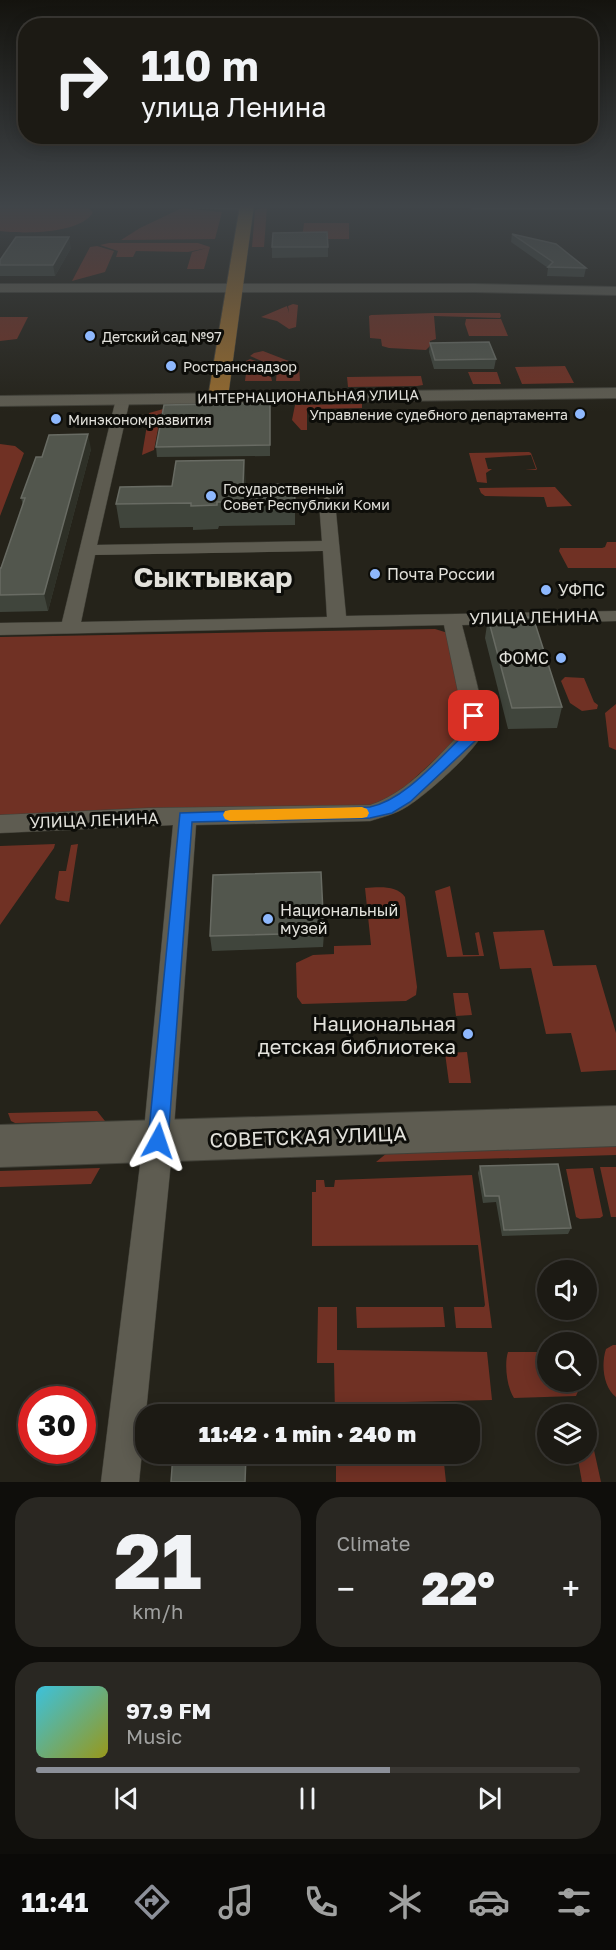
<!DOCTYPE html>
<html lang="en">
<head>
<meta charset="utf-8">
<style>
	:root { --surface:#1c1a14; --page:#292722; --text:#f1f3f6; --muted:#a0a1a0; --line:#3a3834; --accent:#8c9099 }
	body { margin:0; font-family:"Golos Text",sans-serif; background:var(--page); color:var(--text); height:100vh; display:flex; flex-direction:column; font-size:22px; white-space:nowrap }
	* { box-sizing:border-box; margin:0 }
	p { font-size:20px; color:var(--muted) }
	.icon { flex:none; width:33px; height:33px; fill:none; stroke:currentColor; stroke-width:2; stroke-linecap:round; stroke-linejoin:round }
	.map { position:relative; height:1482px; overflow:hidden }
	.panel { display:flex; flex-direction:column; gap:15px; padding:15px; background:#0f0e0b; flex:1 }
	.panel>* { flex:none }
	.banner { position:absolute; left:18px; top:18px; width:580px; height:126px; border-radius:24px; box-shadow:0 3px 15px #0003,0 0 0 2px var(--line); background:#1c1a14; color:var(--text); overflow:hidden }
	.buttons { position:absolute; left:537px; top:1260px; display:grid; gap:12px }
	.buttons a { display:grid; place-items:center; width:60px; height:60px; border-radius:50%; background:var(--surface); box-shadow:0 3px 15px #0003,0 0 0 2px var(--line); font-size:30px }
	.speed { position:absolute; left:18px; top:1386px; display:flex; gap:12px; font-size:30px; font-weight:700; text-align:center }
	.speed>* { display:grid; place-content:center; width:78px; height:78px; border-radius:50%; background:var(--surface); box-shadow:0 3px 15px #0003,0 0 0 2px var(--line); line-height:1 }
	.speed .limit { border:9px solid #d22; background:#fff; color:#111 }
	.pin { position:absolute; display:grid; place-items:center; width:51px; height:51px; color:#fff; margin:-26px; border-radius:12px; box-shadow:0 3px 9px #0006 }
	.me { position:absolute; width:66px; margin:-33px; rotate:5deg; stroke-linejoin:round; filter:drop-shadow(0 0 4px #0008) }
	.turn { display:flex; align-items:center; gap:21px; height:126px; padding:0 24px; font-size:27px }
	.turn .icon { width:78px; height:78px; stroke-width:2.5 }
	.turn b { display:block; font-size:42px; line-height:51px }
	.big { font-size:45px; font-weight:800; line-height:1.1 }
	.panel .tile { flex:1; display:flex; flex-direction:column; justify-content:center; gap:9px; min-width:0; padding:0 21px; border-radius:24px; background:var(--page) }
	.panel .dial { align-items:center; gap:0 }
	.dial b { font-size:78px; line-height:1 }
	.song { display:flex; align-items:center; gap:18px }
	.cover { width:72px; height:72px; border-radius:9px; background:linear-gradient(135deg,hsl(190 70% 55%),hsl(60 70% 35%)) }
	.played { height:6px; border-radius:3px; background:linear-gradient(90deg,var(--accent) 65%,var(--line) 65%) }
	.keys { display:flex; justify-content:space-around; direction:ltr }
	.heat { display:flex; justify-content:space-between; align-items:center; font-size:33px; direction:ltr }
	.panel .tiles { flex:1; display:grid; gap:15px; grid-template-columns:1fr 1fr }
	.tile:last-child { grid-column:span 2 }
	.trip { position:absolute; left:135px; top:1404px; width:345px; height:60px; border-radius:24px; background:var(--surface); box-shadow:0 3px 15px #0003,0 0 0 2px var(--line); font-weight:800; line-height:60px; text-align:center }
	.dock { display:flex; height:96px; justify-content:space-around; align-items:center; background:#0b0a08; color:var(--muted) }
	.dock .icon { width:42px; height:42px }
	.dock .active { color:var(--accent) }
	.dock b { font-size:27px; color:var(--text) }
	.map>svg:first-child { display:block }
	.green { fill:#703124 }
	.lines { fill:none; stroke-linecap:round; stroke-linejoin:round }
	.street-casing { stroke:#414038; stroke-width:1 }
	.secondary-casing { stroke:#414038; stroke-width:2 }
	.primary-casing { stroke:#414038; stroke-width:1 }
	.street { fill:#5e5c51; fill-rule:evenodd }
	.secondary { fill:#5e5c51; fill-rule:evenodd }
	.primary { fill:#956a2e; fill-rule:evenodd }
	.wall { fill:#40453c }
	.shaded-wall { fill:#2e3027 }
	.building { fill:#52564d; stroke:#686b63; stroke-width:1.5 }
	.route { fill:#1a73e8; stroke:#114b97; stroke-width:1.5 }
	.slow { fill:#f59e0b }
	.poi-dot { fill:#8eb8fd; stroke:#0d0d09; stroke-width:2 }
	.labels { text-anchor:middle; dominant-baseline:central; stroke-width:6; stroke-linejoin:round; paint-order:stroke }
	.far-poi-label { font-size:14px; fill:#e2e1db; stroke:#0d0d09; text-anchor:start }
	.far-street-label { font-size:14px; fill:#e2e1db; stroke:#0d0d09 }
	.poi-label { font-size:16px; fill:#e2e1db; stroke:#0d0d09; text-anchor:start }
	.street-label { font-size:16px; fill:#e2e1db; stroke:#0d0d09 }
	.near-poi-label { font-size:20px; fill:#e2e1db; stroke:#0d0d09; text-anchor:end }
	.near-street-label { font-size:20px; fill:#e2e1db; stroke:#0d0d09 }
	.town-label { font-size:28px; font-weight:bold; fill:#e2e1db; stroke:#0d0d09 }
</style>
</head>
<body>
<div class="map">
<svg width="616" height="1482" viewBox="0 0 616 1482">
	<rect width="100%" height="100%" fill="#25231a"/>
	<!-- green -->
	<path class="green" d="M 0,205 L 86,205 L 93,212 C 82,234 22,234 0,231 Z
		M 267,207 L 264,247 L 252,247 L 255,210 Z
		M 182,208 L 222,212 L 215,239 L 121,240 L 140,228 Z
		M 304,223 L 349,223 L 349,239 L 302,239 Z
		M 109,243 L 198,243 L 210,247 L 204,269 L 187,269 L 192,252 L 207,248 L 188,252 L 136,251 L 133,257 L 116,257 L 118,251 L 100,245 Z
		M 97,246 L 114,251 L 105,272 L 72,281 L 90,247 Z
		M 293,304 L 298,305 L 296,327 L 289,329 L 277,321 L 261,317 L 287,306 L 289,313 L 288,306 Z
		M 434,313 L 500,313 L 501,316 L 500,318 L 434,316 L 436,339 L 430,341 L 430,346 L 426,350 L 389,348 L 382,346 L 381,339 L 370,338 L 369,316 L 371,315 Z
		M 0,317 L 28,317 L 17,339 L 0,341 Z
		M 466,319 L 501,319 L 508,336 L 469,336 L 465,324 Z
		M 263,351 L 299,365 L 300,381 L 276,381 L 277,370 L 273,366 L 250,356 L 254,353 Z
		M 250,359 L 256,361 L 255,365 L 269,369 L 272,381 L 245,381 L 246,373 L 250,371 L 246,370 L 246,361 Z
		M 565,366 L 574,383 L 522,384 L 515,367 Z
		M 468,372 L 497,372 L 501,384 L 473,384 Z
		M 421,376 L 423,385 L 417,386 L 348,387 L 347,377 Z
		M 362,404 L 362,408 L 307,409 L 307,430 L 301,430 L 292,420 L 295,405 Z
		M 174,406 L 173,413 L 161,413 L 154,450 L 142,455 L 149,413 Z
		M 0,444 L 15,446 L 24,453 L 0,516 Z
		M 529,452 L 531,453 L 537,469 L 536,470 L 525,469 L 536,469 L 531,455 L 485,458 L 488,469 L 492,469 L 486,473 L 487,483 L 477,482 L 469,453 Z
		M 555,487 L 572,506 L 547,507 L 544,497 L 485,496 L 481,493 L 479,488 Z
		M 607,542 L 616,542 L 616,568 L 568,568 L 559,551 L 560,548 L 602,548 L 605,547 Z
		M 435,629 L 448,633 L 469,716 L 464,733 L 394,797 L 378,805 L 0,818 L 0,637 Z
		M 565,677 L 584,678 L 594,702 L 598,705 L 597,709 L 582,711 L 570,703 L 561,681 Z
		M 616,704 L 616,750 L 609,747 L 605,713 Z
		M 55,844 L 54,848 L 0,925 L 0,846 Z
		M 78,844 L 69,902 L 57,900 L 55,898 L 59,871 L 66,871 L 71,845 Z
		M 450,886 L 463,955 L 479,955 L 475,933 L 479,932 L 484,956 L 447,957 L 435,891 Z
		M 365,888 C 379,887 397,885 405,897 L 417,987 L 416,995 L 406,1001 L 302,1004 L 297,997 L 296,963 L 313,955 L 334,954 L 334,946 L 371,945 Z
		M 544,930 L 553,966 L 596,965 L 616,1033 L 616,1070 L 581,1072 L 571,1033 L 546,1034 L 531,968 L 500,969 L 493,932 Z
		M 453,993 L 468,993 L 472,1015 L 456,1016 Z
		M 467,1052 L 471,1083 L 449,1083 L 445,1053 Z
		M 97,1111 L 105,1121 L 15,1123 L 11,1121 L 8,1113 Z
		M 616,1144 L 616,1155 L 376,1162 L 387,1153 Z
		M 600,1167 L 616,1167 L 616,1217 L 611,1217 Z
		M 100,1168 L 91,1184 L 0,1187 L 0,1171 Z
		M 593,1168 L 603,1216 L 600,1218 L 580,1219 L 576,1217 L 566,1169 Z
		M 472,1175 L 492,1328 L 456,1328 L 454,1307 L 484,1307 L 485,1305 L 478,1245 L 312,1246 L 312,1192 L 316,1192 L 316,1180 L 324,1180 L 325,1187 L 334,1187 L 335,1180 Z
		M 318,1307 L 337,1307 L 337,1350 L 487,1352 L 492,1400 L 405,1402 L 399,1405 L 399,1414 L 335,1414 L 334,1363 L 317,1363 Z
		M 356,1307 L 443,1307 L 445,1327 L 357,1328 Z
		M 613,1345 L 616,1345 L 616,1397 C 603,1387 601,1364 606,1349 Z
		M 508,1352 L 547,1352 L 548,1382 L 578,1382 L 579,1389 L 576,1396 L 514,1398 C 507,1388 504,1364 508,1352 Z
		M 587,1429 L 590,1432 L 601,1482 L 582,1482 L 577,1454 L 586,1454 Z
		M 336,1454 L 443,1454 L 446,1482 L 336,1482 Z"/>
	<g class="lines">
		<defs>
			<path id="street" d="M 185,205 L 248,205 L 251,207 L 247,210 L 189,208 Z
				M 123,395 L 130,399 L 97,545 L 322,541 L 319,502 L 327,497 L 335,502 L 346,616 L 616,611 L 616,621 L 462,625 C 466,641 487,718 485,728 C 480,748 427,794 408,806 C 396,814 383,817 370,821 L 196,825 L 173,1141 L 139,1482 L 101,1482 L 143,1141 L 173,825 L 0,833 L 0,815 L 148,808 L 370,805 C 407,793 434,760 461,733 L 465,726 L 444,625 L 0,635 L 0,623 L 62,622 L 116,399 ZM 323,551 L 327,617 L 81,622 L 95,555 Z"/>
			<path id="secondary" d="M 466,205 L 616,205 L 616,209 L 472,209 Z
				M 0,284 L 474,284 L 616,287 L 616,295 L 474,292 L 0,292 Z
				M 616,388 L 616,398 L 0,406 L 0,396 Z
				M 616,1106 L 616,1146 L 0,1167 L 0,1125 Z"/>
			<path id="primary" d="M 240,205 L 254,205 L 228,397 L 225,401 L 218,403 L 211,401 L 208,397 Z"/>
		</defs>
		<!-- street casing -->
		<use href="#street" class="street-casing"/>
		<!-- secondary casing -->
		<use href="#secondary" class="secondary-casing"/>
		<!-- primary casing -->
		<use href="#primary" class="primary-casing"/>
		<!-- street -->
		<use href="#street" class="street"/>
		<!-- secondary -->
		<use href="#secondary" class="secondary"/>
		<!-- primary -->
		<use href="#primary" class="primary"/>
	</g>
	<!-- wall -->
	<path class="wall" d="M 512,234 L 586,268 L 584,277 L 547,276 L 548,268 L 511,242 Z
		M 272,247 L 328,247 L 328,257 L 272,258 Z
		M 71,248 L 55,276 L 0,276 L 0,260 Z
		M 430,343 L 496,359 L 494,369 L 434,369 L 429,352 Z
		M 270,403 L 270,456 L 157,457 L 156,447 Z
		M 91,449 L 48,611 L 0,612 L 0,568 L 1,568 L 23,505 L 21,498 L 42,457 Z
		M 245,485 L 295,501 L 295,525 L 219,526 L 218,529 L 193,530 L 193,527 L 120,528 L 116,504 Z
		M 488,618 L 562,707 L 557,728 L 508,729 L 485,638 Z
		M 324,933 L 323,947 L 212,951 L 210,936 Z
		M 480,1166 L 571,1228 L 568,1234 L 502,1236 L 496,1202 L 483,1203 L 478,1173 Z"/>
	<!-- shaded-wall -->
	<path class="shaded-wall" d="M 69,237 L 71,248 L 55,276 L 53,265 Z
		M 88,434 L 91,449 L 48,611 L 44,594 Z
		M 244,460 L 246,484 L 245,502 L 243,485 Z
		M 246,1454 L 247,1454 L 246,1482 L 245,1482 Z"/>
	<!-- building -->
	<path class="building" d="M 327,232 L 328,247 L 272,247 L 273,233 Z
		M 512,234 L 556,244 L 586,268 L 548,267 L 553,262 Z
		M 16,237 L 69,237 L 53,265 L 0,265 L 0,260 Z
		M 489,342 L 496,359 L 435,360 L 430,343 Z
		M 270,403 L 270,445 L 156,447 L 164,405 Z
		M 88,434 L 44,594 L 0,595 L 0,568 L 1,568 L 25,498 L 21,498 L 36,457 L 42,457 L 49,435 Z
		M 244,460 L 243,485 L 294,484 L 295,501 L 217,502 L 217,505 L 191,506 L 191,503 L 116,504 L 120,487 L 172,486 L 176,461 Z
		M 533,617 L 562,707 L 512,708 L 488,618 Z
		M 321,872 L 324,933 L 210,936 L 213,875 Z
		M 558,1164 L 571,1228 L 504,1230 L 499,1196 L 485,1196 L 480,1166 Z
		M 173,1454 L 246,1454 L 245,1482 L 171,1482 Z"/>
	<!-- sky -->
	<linearGradient id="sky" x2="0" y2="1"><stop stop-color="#14130e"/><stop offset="0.5" stop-color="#404549"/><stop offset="1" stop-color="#404549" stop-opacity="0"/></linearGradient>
	<rect width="616" height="412" fill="url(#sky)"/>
	<!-- route -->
	<path class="route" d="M 474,712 L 481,716 L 481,726 L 475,741 L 410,802 L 392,813 L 370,818 L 192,822 L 168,1141 L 165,1148 L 158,1150 L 151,1148 L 148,1141 L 180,813 L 370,807 C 405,800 438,759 464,735 L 468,726 L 468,716 Z"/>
	<!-- slow -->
	<path class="slow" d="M 362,807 L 367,809 L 369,813 L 367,817 L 362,818 L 230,821 L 225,819 L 223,815 L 225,811 L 230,810 Z"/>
	<!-- markers -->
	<g class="poi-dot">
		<circle cx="90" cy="336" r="6"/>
		<circle cx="171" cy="366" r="6"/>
		<circle cx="580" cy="414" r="6"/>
		<circle cx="56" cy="419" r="6"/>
		<circle cx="211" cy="496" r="6"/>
		<circle cx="375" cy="574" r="6"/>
		<circle cx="546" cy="590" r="6"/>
		<circle cx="561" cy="658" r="6"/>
		<circle cx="268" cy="919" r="6"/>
		<circle cx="468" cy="1034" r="6"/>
	</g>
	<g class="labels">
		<!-- far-poi labels -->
		<g class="far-poi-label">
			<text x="102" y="336">Детский сад №97</text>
			<text x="183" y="366">Ространснадзор</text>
			<text x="568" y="414" text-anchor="end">Управление судебного департамента</text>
			<text x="68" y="419">Минэкономразвития</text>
			<text x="223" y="488">Государственный<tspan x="223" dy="16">Совет Республики Коми</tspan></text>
		</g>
		<!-- far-street labels -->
		<g class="far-street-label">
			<text transform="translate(308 396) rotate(-1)">ИНТЕРНАЦИОНАЛЬНАЯ УЛИЦА</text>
		</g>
		<!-- poi labels -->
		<g class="poi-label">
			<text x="387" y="574">Почта России</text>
			<text x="558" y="590">УФПС</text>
			<text x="549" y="658" text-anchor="end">ФОМС</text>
			<text x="280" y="910">Национальный<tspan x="280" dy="18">музей</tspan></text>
		</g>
		<!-- street labels -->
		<g class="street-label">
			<text transform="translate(534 617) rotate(-1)">УЛИЦА ЛЕНИНА</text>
			<text transform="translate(94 820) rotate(-2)">УЛИЦА ЛЕНИНА</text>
		</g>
		<!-- near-poi labels -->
		<g class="near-poi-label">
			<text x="456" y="1023">Национальная<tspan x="456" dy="23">детская библиотека</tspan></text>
		</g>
		<!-- near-street labels -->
		<g class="near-street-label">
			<text transform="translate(308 1136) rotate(-2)">СОВЕТСКАЯ УЛИЦА</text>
		</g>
		<!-- town labels -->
		<g class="town-label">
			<text x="213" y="576">Сыктывкар</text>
		</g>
	</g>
</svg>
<div class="buttons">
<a><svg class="icon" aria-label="sound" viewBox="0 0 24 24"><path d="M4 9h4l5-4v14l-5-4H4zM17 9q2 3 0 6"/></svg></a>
<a><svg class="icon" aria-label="search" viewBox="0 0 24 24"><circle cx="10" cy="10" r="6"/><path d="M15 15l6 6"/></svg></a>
<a><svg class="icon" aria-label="layers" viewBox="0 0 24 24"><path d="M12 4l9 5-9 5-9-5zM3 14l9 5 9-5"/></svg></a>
</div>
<div class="speed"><div class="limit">30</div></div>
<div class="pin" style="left:474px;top:716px;background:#d93025"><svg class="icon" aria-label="arrive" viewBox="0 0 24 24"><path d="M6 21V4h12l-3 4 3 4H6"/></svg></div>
<svg class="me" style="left:158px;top:1141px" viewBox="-20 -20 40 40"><path d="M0-17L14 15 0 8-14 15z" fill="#1a73e8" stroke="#fff" stroke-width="4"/></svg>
<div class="trip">11:42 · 1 min · 240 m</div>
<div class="banner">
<div class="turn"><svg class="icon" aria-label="right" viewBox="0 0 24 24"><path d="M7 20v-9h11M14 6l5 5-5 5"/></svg><div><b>110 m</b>улица Ленина</div></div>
</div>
</div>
<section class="panel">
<div class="tiles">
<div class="tile dial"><b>21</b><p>km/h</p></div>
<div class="tile"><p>Climate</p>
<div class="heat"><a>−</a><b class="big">22°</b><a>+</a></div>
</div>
<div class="tile">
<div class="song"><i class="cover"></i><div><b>97.9 FM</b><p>Music</p></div></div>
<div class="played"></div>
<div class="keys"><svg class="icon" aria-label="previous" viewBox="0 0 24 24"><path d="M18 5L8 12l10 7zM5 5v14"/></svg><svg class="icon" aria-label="pause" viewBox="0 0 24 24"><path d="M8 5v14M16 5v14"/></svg><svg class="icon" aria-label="next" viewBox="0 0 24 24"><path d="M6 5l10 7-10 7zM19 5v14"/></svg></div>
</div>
</div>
</section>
<nav class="dock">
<b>11:41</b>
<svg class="icon active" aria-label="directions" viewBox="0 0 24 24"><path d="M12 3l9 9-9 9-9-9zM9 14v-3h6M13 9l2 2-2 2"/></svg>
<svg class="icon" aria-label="music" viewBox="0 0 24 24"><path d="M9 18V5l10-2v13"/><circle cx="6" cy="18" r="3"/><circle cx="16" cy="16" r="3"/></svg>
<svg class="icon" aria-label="phone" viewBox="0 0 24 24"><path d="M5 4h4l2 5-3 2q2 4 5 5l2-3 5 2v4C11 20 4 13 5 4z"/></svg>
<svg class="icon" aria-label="climate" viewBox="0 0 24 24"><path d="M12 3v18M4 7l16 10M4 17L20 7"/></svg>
<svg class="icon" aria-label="car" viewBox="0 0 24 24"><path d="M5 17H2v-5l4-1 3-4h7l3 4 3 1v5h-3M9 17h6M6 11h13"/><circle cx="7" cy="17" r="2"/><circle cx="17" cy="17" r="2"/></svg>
<svg class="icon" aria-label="filters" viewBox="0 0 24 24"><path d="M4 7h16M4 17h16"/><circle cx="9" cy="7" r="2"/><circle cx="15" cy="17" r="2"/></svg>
</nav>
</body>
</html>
